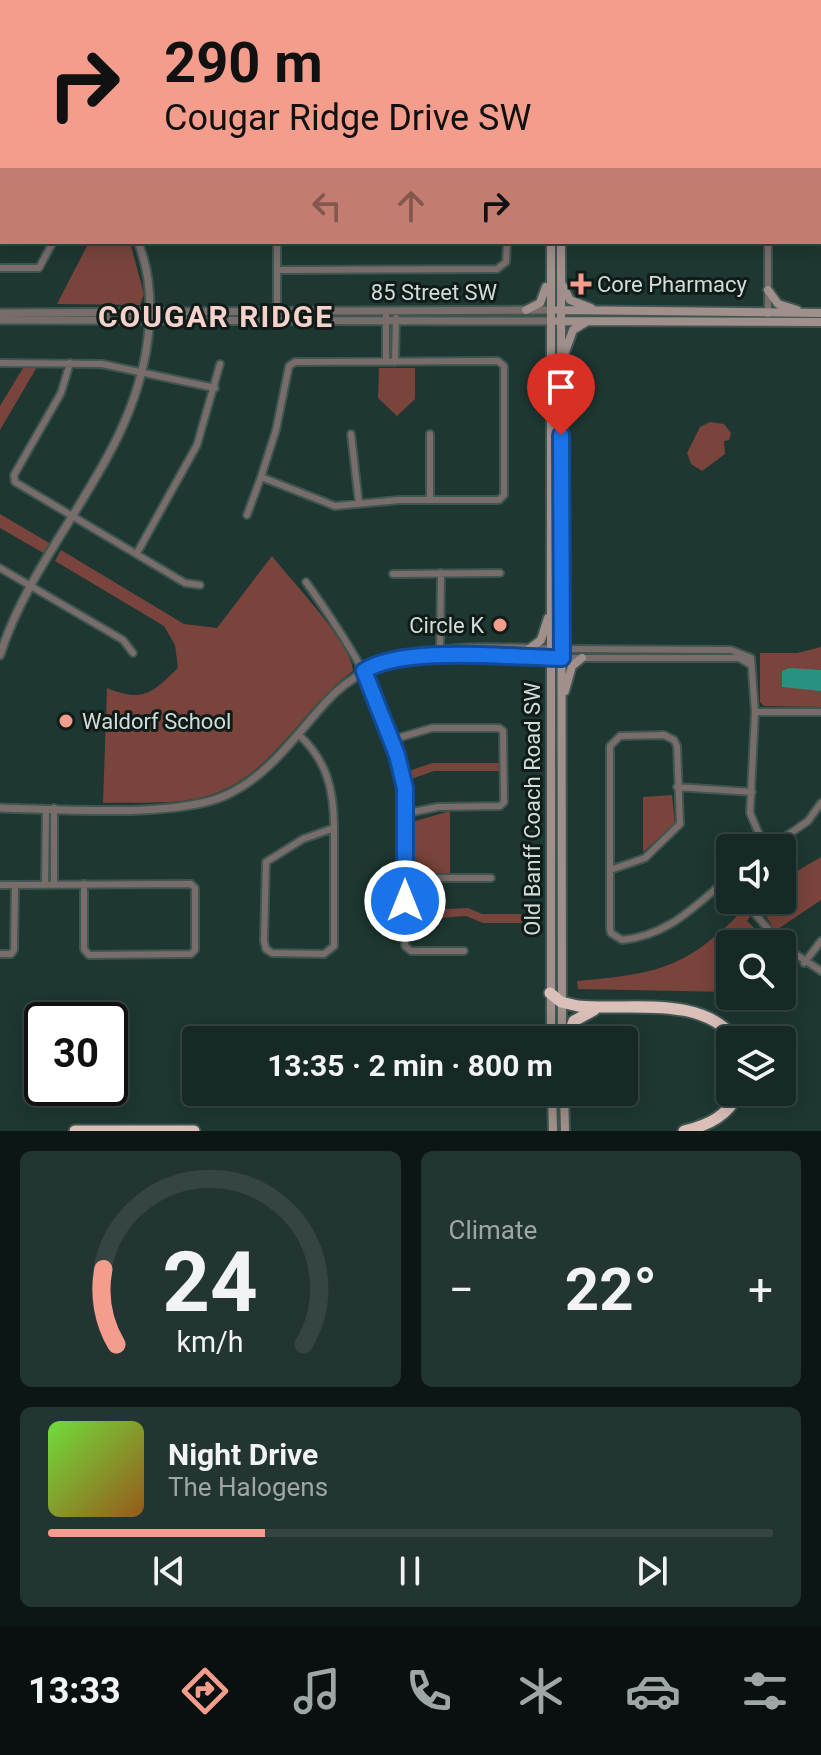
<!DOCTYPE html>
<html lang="en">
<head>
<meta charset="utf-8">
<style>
	:root { --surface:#162926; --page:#233532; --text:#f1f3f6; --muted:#9ea6a7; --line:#354543; --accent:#f49d8d }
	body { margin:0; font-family:Roboto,sans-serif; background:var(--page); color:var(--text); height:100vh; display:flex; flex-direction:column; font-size:30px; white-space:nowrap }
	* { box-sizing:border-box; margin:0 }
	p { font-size:26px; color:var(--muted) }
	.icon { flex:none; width:44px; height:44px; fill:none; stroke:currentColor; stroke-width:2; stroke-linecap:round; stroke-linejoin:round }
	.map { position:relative; height:1131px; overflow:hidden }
	.panel { display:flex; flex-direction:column; gap:20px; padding:20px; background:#0c1715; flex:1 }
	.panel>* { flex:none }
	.guide { position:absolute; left:0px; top:0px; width:822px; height:244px; box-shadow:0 4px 20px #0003,0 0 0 2px var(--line); background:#f49d8d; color:#111; overflow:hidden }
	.tools { position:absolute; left:716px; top:834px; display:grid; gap:16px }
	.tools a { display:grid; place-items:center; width:80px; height:80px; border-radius:8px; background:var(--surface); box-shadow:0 4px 20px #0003,0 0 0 2px var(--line); font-size:40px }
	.speed { position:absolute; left:24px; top:1002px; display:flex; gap:16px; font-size:40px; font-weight:700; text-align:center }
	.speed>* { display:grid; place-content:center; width:104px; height:104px; border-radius:50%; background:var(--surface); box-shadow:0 4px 20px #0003,0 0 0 2px var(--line); line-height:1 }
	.speed .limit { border:4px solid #111; border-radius:12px; background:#fff; color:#111 }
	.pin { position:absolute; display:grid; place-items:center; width:68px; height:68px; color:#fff; margin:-82px -34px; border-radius:50% 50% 50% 0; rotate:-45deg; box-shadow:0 0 8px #0007 }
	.pin .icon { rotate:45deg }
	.me { position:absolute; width:88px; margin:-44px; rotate:0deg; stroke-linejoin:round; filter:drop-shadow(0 0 6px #0008) }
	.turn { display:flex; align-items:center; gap:28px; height:168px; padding:0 32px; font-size:36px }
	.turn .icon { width:104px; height:104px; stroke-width:2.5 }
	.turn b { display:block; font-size:56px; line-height:68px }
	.lanes { display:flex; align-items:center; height:76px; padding:0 32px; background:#0003; justify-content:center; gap:40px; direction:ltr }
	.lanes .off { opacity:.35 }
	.big { font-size:60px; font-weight:700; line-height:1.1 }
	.panel .card { flex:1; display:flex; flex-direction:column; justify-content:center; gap:12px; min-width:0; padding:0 28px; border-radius:12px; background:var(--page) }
	.panel .dial { align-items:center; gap:0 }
	.dial svg { height:208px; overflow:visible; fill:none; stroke:var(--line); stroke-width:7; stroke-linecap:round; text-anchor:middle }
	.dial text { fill:var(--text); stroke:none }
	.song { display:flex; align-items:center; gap:24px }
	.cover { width:96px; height:96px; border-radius:12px; background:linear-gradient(135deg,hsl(100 70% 55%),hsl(30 70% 35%)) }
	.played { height:8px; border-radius:4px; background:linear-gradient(90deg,var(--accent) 30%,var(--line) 30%) }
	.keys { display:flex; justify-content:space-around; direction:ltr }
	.heat { display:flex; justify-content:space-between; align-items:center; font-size:44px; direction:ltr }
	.panel .tiles { flex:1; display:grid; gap:20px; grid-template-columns:1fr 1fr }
	.card:last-child { grid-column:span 2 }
	.trip { position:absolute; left:182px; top:1026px; width:456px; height:80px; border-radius:8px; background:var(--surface); box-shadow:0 4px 20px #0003,0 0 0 2px var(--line); font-weight:700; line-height:80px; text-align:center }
	.menu { display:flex; height:128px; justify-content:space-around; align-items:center; background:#09100f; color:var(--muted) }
	.menu .icon { width:56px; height:56px }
	.menu .on { color:var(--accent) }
	.menu b { font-size:36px; color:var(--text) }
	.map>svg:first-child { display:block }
	.green { fill:#79443b }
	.water { fill:#299180 }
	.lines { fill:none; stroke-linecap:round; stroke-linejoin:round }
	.minor-casing { stroke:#3e5550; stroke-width:10 }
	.tertiary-casing { stroke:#3e5550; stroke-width:11 }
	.secondary-casing { stroke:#3e5550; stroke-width:12 }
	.motorway-casing { stroke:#3e5550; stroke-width:15 }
	.minor { stroke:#786d6b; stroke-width:6 }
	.tertiary { stroke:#786d6b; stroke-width:7 }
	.secondary { stroke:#a08f8b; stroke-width:8 }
	.motorway { stroke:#dbc0ba; stroke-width:11 }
	.route-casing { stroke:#114b97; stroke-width:20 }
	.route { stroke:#1a73e8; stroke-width:14 }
	.poi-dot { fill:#f49d8d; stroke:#111c19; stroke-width:3 }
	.labels { text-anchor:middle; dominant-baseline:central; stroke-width:6; stroke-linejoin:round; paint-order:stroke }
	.poi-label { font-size:22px; fill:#cfdeda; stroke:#111c19; text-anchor:start }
	.street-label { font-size:22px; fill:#cfdeda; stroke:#111c19 }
	.district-label { font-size:30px; font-weight:bold; letter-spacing:2px; fill:#f5d3cc; stroke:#111c19 }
</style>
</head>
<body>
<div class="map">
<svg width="821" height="1131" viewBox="0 0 821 1131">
	<rect width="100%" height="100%" fill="#1e3732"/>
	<!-- green -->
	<path class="green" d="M 89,242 L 130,242 L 144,294 L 140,305 L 57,304 Z
		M 37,367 L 0,430 L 0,406 L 23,368 Z
		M 379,368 L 415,368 L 415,399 L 397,416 L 378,398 Z
		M 710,422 L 724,424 L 731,433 L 729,440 L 724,441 L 725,454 L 702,471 L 691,464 L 687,453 L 700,427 Z
		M 0,514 L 51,544 L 45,554 L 0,528 Z
		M 61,550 L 184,624 L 217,628 L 272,556 C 289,578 354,646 353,671 C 300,709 270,781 203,797 C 171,805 136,802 103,803 L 107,688 C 143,703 152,693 178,668 L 175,645 L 164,626 L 55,561 Z
		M 821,647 L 821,707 L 764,706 L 760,702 L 760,653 L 797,653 Z
		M 432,763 L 500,763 L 500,771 L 434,771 L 408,780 L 406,772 Z
		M 672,795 L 675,824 L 643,852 L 643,797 Z
		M 450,811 L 450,874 L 413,872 L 412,822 Z
		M 821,857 L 821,900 L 775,931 L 762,909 L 754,907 L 760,900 L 782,900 L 782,880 Z
		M 468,908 L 482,914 L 523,914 L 522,923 L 483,923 L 466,916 L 410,920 L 410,911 Z
		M 743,910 L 750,917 L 747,921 L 765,939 L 762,944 L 730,944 L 730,992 L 578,989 L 577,981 C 656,974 686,969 743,910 Z"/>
	<!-- water -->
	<path class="water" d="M 789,668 L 821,670 L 821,691 L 782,687 L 782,671 Z"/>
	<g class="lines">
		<defs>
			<path id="minor" d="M 305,0 L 309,2
				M 766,0 L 766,2
				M 293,2 L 294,0
				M 0,14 L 2,14
				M 0,110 L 2,110
				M 820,139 L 821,139
				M 0,181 L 2,181
				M 277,242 L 277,320
				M 768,242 L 768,314
				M 0,268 L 39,268 L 53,242
				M 277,270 L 497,269 L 506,262 L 507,242
				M 498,361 L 504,366 L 504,495 L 499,500 L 399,500 L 335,506 L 261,477 L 276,430 L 289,366 L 295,362 Z
				M 386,362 L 386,311
				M 395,362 L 396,318
				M 0,363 L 102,364 L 215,388
				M 70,363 L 61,393 L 14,475 L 15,482 L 185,583 L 200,585
				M 351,434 L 359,504
				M 430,499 L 430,434
				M 247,515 L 261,477
				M 137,553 L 197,445 L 220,364
				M 0,568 L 123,640 L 133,653
				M 393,574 L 500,573
				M 306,582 C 349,642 392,710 405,786 C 413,837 405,894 405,946 L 411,951 L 464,951
				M 562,649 L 731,650 L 751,658 L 755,712 L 750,813 L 765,848
				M 440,653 L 441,573
				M 562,658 L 739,658 L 751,665
				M 755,712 L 821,712
				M 298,734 C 327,760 334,790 334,828 L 303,839 L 266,862 L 264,941 L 266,949 L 272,953 L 324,954 L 334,946 L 334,828
				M 391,740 L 432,728 L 499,728 L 503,731 L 504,802 L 500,806 L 438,807 L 407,813
				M 677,787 L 752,792
				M 54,808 L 54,884
				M 769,848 L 808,821 L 821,803
				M 610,870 L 645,858 L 680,824 L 677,746 L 674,740 L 664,735 L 620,736 L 610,746 L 610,929 L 611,933 L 622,940 C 670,935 694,906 730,877
				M 405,878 L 491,878
				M 0,885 L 191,884 L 195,888 L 195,950 L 191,954 L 89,955 L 84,949 L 84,884
				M 45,885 L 46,809
				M 743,900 L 781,944
				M 782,945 L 821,971
				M 0,954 L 11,954 L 14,950 L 15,885
				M 804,963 L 821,941"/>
			<path id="tertiary" d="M 131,2 L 131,0
				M 0,313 L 549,310
				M 0,320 L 549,321
				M 0,655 C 37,541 133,462 148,338 C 152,306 150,272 138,242
				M 412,656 L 556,658
				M 0,808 C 58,809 174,818 224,796 C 268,777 295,736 326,702 C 384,637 482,648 562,649"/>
			<path id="secondary" d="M 557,0 L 557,2
				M 550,2 L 550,0
				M 551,242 L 551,1040
				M 561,242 L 562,1040
				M 563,286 L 570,300 L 591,308
				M 768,290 L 778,304 L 797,310
				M 526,310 L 540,303 L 546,287
				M 558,310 L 821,313
				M 558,321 L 821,322
				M 564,355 L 573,330 L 586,322
				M 529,649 L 541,640 L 548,618
				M 565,691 L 572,666 L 582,658
				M 552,1092 L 553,1131
				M 564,1092 L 565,1131"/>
			<path id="motorway" d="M 550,993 L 561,1002 L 578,1006 C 628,1011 702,994 736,1040
				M 567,1040 L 574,1021 L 594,1010
				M 75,1131 L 194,1131
				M 684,1131 C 709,1125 728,1116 739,1092"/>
		</defs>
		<!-- minor casing -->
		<use href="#minor" class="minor-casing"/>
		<!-- tertiary casing -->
		<use href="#tertiary" class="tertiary-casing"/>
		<!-- secondary casing -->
		<use href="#secondary" class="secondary-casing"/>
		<!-- motorway casing -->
		<use href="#motorway" class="motorway-casing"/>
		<!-- minor -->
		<use href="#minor" class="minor"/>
		<!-- tertiary -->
		<use href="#tertiary" class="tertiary"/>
		<!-- secondary -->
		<use href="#secondary" class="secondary"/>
		<!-- motorway -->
		<use href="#motorway" class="motorway"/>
	</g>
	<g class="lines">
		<defs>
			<path id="route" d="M 405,901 L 405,788 L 397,755 L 364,671 C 404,645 512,658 562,658 L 561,435"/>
		</defs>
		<!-- route casing -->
		<use href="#route" class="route-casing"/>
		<!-- route -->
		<use href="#route" class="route"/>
	</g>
	<!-- markers -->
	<g class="poi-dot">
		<path d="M577 272h8v8h8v8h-8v8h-8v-8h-8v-8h8z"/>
		<circle cx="500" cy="625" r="8"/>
		<circle cx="66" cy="721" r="8"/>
	</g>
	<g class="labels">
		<!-- poi labels -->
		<g class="poi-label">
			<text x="597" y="284">Core Pharmacy</text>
			<text x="484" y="625" text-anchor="end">Circle K</text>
			<text x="82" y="721">Waldorf School</text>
		</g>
		<!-- street labels -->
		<g class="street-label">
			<text x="434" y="292">85 Street SW</text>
			<text transform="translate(532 809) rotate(-90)">Old Banff Coach Road SW</text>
		</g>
		<!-- district labels -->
		<g class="district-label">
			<text x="216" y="316">COUGAR RIDGE</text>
		</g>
	</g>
</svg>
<div class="tools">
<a><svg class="icon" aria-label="sound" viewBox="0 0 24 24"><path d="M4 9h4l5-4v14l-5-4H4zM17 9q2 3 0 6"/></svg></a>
<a><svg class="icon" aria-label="search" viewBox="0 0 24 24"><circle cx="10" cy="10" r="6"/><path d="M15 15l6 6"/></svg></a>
<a><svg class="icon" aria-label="layers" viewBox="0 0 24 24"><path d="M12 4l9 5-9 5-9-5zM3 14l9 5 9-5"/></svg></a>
</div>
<div class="speed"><div class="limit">30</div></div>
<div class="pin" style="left:561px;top:435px;background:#d93025"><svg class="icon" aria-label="arrive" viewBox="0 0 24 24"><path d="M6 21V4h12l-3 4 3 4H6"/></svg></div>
<svg class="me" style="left:405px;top:901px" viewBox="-20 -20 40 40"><circle r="17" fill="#1a73e8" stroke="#fff" stroke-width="3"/><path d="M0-11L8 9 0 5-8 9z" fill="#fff"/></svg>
<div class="trip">13:35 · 2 min · 800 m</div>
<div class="guide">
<div class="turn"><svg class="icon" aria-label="right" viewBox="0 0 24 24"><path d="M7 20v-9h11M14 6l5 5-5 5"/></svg><div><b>290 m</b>Cougar Ridge Drive SW</div></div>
<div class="lanes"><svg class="icon off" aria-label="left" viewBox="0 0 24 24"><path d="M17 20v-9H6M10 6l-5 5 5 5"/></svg><svg class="icon off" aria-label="ahead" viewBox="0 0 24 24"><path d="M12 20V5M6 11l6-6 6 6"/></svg><svg class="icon" aria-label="right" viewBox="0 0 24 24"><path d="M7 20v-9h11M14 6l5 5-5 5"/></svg></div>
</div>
</div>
<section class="panel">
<div class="tiles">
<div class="card dial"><svg viewBox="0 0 100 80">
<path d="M14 69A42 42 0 1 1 86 69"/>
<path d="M14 69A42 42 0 0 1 9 40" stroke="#f49d8d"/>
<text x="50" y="56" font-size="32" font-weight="700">24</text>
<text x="50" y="72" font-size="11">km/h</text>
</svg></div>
<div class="card"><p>Climate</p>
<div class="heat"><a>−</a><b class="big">22°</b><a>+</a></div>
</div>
<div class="card">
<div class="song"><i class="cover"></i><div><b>Night Drive</b><p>The Halogens</p></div></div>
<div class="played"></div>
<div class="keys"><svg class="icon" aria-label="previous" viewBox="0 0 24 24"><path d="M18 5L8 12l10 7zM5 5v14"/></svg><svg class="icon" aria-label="pause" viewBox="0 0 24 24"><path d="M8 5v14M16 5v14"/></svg><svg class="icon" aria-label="next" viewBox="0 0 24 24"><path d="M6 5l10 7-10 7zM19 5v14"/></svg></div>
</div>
</div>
</section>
<nav class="menu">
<b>13:33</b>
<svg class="icon on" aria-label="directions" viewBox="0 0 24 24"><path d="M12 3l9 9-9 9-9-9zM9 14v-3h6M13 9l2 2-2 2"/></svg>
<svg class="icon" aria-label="music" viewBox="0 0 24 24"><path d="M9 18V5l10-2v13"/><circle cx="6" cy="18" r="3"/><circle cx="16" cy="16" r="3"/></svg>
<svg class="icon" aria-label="phone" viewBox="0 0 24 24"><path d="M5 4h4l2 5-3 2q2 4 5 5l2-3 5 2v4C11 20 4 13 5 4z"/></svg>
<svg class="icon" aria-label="climate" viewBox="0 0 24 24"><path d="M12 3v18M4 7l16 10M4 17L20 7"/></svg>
<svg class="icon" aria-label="car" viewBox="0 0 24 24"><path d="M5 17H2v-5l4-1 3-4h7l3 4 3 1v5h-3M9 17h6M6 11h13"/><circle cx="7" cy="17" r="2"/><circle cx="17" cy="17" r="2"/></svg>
<svg class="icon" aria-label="filters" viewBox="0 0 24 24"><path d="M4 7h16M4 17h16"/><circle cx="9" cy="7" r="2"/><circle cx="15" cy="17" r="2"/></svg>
</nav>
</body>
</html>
